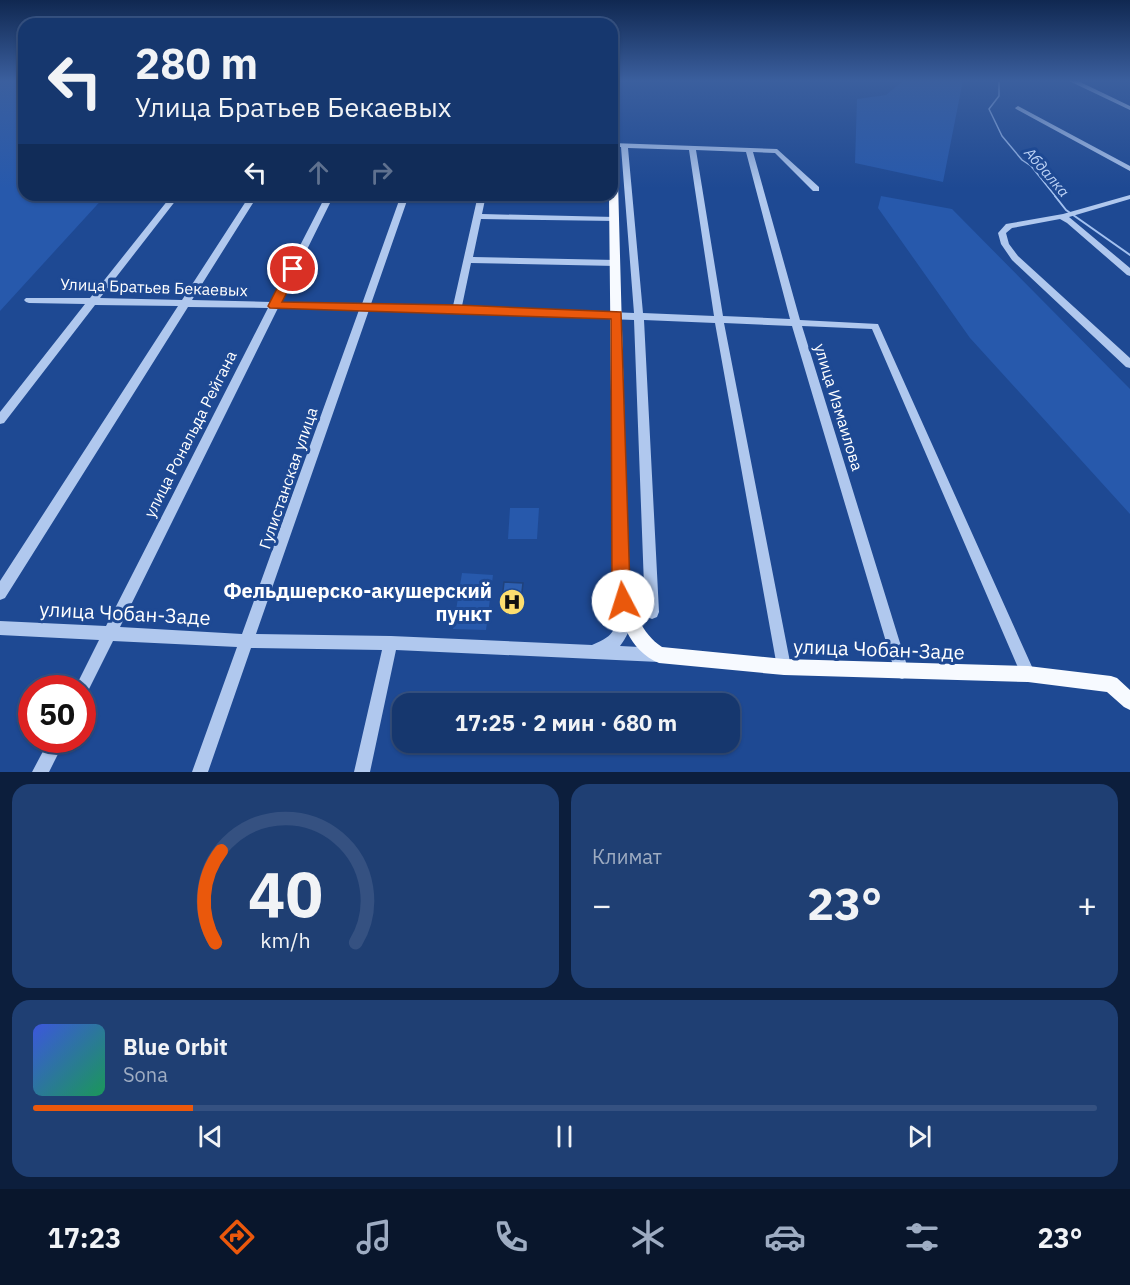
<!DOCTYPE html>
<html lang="ru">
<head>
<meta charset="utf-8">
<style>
	:root { --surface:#16376e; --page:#1f3f73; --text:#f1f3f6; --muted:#9eacc2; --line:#355181; --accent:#ea580c }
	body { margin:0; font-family:"IBM Plex Sans",sans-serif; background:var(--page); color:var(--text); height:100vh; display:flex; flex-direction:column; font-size:22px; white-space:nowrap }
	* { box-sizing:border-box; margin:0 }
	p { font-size:20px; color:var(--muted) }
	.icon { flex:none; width:33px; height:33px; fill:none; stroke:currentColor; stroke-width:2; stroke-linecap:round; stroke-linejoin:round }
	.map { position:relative; height:772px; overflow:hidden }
	.details { display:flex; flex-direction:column; gap:12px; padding:12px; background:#0c1e3c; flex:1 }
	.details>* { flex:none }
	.banner { position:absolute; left:18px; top:18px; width:600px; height:183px; border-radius:18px; box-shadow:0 2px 4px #0004,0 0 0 2px var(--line); background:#16376e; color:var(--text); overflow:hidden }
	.speed { position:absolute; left:18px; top:675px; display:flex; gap:12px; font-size:30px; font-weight:700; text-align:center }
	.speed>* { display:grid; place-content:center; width:78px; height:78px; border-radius:50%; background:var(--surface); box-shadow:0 2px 4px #0004,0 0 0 2px var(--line); line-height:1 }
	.speed .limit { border:9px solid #d22; background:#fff; color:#111 }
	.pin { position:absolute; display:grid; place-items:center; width:51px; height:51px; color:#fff; margin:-26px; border:3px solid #fff; border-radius:50%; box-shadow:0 2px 6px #0007 }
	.me { position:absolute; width:66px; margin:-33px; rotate:355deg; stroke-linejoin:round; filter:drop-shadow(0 0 4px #0008) }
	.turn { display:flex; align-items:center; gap:21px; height:126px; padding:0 18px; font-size:27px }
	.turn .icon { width:78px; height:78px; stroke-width:2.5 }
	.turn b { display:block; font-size:42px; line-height:51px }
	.lanes { display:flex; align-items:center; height:57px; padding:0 18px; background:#0003; justify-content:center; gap:30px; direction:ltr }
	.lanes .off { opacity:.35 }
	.big { font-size:45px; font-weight:800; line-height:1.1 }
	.details .card { flex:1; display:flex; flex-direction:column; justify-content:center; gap:9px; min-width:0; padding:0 21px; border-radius:18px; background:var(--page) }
	.details .dial { align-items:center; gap:0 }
	.dial svg { height:156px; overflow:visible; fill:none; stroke:var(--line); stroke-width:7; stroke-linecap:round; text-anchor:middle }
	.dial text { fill:var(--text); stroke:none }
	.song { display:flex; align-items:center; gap:18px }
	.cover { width:72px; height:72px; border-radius:9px; background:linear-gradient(135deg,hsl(230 70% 55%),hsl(150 70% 35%)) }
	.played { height:6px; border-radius:3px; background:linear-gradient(90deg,var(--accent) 15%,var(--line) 15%) }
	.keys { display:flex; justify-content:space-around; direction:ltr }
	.heat { display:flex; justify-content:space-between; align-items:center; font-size:33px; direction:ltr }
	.details .tiles { flex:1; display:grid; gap:12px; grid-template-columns:1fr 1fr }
	.card:last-child { grid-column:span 2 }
	.trip { position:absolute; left:392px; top:693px; width:348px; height:60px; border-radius:18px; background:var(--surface); box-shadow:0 2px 4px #0004,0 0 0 2px var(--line); font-weight:800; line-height:60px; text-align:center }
	.tab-bar { display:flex; height:96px; justify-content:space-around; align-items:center; background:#09162c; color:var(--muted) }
	.tab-bar .icon { width:42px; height:42px }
	.tab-bar .active { color:var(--accent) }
	.tab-bar b { font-size:27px; color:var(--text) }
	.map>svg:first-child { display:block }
	.green { fill:#2759ac }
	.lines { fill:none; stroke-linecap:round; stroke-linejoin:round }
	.stream-far1 { stroke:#a3c1f0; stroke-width:1.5 }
	.stream { stroke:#a3c1f0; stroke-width:2 }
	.minor { fill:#b0c8ee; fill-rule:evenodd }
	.major { fill:#f7faff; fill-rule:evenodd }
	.wall { fill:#275298 }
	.building { fill:#2d5fb1; stroke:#20427c; stroke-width:1.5 }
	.route { fill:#ea580c; stroke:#983908; stroke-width:1.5 }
	.labels { text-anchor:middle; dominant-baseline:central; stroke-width:6; stroke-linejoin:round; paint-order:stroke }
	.far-water-label { font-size:15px; font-style:italic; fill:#bcd2f5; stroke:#1e4993 }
	.street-label { font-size:16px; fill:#fff; stroke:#1e4993 }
	.near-poi-label { font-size:20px; font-weight:bold; fill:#fff; stroke:#1e4993; text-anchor:end }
	.near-street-label { font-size:20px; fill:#fff; stroke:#1e4993 }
</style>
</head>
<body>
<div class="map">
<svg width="1130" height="772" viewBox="0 0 1130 772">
	<rect width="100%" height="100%" fill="#1e4993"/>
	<!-- green -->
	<path class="green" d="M 0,80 L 24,80 L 24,195 L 106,195 L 0,311 Z
		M 904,80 L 963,80 L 943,182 L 855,163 L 857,99 L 886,95 Z
		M 881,196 L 952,209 L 1130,389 L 1130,514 L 970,338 L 878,208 Z
		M 510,508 L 539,508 L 537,539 L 508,539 Z
		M 462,573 L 493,575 L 486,630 L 453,629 Z"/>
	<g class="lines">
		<!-- stream-far1 -->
		<path class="stream-far1" d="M 999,80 L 999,96 L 989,109 L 1002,136 L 1022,160 L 1031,166 L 1056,197"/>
		<!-- stream -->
		<path class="stream" d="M 1055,196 L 1066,210 L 1130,255"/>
		<!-- minor -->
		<path class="minor" d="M 1067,80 L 1076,80 L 1130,106 L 1130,110 Z
			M 1018,106 L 1130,166 L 1130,171 L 1016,109 L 1015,108 Z
			M 612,143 L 777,149 L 819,187 L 819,191 L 813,191 L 775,153 L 753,152 L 800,320 L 878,324 L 1033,669 L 1035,674 L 1033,679 L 1028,681 L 1023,679 L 872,329 L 802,326 L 909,672 L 907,677 L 902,679 L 897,677 L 895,672 L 792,326 L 724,323 L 791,667 L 789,672 L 784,674 L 779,672 L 777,667 L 715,323 L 644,320 L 659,612 L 657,617 L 652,619 L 647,617 L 645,612 L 634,320 L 369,310 L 256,634 L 391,636 L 592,645 C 618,634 612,631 621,608 L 626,606 L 631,608 C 636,620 627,637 620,646 L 659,648 L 664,650 L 666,655 L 664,660 L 659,662 L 396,650 L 370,772 L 354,772 L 382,650 L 251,648 L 208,772 L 192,772 L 237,647 L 113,641 L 87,693 L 82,695 L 82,688 L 75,688 L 99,640 L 0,635 L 0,621 L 106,626 L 268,308 L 188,307 L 5,598 L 0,600 L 0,581 L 178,306 L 95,305 L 4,423 L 0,424 L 0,412 L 85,304 L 29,303 L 26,302 L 24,300 L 26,298 L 90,298 L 172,195 L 180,195 L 100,298 L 182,300 L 250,195 L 258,195 L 192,300 L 271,302 L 326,195 L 334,195 L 281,302 L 362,304 L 401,195 L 409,195 L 371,304 L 453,306 L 478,195 L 486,195 L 482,214 L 615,217 L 619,219 L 615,221 L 481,219 L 473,257 L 616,260 L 620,263 L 616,266 L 471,263 L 462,306 L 634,313 L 621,147 L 612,147 ZM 628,148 L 689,150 L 714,316 L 643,313 ZM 696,150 L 746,152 L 790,319 L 723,316 ZM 278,308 L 359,310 L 242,634 L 120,627 Z
			M 1130,195 L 1130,199 L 1069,217 L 1130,268 L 1130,276 L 1127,275 L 1067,223 L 1060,219 L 1012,228 L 1006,233 L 1009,244 L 1018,256 L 1130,358 L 1130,368 L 1126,367 L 1012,260 L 1001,244 L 998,233 L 1006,224 L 1063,214 Z
			M 49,740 L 65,740 L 49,772 L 32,772 Z"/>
		<!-- major -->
		<path class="major" d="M 612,80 L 619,80 L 617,95 L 617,145 L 629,588 C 634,611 641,633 662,647 L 784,659 L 1028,666 L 1111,676 L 1117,678 L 1130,690 L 1130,710 L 1124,707 L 1107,692 L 1028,682 L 784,675 L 659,663 C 629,651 619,617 613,588 L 609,195 L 612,195 Z"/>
	</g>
	<!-- wall -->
	<path class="wall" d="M 523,585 L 521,610 L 501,609 L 501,608 Z"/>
	<!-- building -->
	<path class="building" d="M 504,582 L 523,583 L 520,609 L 501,608 Z"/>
	<!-- sky -->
	<linearGradient id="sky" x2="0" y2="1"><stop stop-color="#102851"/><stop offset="0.43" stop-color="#3b5f9e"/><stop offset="1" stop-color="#3b5f9e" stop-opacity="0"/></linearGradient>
	<rect width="1130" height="188" fill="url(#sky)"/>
	<!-- route -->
	<path class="route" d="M 293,265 L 299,269 L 282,302 L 458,305 L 621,312 L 630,588 L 632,601 L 629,607 L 623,609 L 617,607 L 612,588 L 611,319 L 270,308 L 268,306 L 287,269 Z"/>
	<!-- icons -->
	<defs>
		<symbol id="hospital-disc" viewBox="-11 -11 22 22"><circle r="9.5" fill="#fdde6f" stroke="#1e4993"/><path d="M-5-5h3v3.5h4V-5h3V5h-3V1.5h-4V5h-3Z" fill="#111"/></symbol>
	</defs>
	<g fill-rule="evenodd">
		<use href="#hospital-disc" x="497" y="587" width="30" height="30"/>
	</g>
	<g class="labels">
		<!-- far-water labels -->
		<g class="far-water-label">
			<text transform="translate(1047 172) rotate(49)">Абдалка</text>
		</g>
		<!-- street labels -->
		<g class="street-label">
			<text transform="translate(154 287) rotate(2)">Улица Братьев Бекаевых</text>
			<text transform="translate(839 407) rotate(73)">улица Измаилова</text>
			<text transform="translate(190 434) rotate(-63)">улица Рональда Рейгана</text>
			<text transform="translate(288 478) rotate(-71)">Гулистанская улица</text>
		</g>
		<!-- near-poi labels -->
		<g class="near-poi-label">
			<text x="492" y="590">Фельдшерско-акушерский<tspan x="492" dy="23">пункт</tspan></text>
		</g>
		<!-- near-street labels -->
		<g class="near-street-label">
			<text transform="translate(125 613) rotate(3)">улица Чобан-Заде</text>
			<text transform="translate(879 649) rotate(2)">улица Чобан-Заде</text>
		</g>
	</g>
</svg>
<div class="speed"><div class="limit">50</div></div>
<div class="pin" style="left:293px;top:269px;background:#d93025"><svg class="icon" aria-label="arrive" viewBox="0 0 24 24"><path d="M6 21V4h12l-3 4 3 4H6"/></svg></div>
<svg class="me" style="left:623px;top:601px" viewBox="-20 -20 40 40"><circle r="19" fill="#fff"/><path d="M0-13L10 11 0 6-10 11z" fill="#ea580c"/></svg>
<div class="trip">17:25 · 2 мин · 680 m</div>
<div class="banner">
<div class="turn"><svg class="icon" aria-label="left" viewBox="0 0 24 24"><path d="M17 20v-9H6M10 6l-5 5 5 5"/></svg><div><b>280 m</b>Улица Братьев Бекаевых</div></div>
<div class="lanes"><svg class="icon" aria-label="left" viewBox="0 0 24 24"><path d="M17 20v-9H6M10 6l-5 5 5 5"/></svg><svg class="icon off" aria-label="ahead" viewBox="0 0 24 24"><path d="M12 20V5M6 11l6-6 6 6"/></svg><svg class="icon off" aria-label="right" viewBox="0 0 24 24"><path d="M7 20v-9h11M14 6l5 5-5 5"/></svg></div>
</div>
</div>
<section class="details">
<div class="tiles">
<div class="card dial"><svg viewBox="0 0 100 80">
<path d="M14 69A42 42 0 1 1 86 69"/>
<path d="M14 69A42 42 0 0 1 17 22" stroke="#ea580c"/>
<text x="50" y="56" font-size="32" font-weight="700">40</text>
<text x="50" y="72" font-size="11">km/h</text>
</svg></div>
<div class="card"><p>Климат</p>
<div class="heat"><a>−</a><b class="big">23°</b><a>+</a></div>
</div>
<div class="card">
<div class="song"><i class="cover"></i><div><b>Blue Orbit</b><p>Sona</p></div></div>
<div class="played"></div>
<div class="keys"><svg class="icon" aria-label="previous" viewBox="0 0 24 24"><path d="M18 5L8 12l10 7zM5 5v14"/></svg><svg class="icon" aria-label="pause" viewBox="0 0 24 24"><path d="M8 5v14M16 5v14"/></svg><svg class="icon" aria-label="next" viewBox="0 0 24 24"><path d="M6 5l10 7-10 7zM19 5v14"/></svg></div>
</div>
</div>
</section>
<nav class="tab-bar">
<b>17:23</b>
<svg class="icon active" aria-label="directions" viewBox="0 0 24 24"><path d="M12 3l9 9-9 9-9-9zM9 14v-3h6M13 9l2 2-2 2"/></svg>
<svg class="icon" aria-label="music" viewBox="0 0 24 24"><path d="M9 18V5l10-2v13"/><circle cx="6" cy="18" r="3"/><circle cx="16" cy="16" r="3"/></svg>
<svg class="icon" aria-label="phone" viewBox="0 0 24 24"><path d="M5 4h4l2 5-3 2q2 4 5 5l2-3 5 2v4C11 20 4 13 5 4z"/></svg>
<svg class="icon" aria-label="climate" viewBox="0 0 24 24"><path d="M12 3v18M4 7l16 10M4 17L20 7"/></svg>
<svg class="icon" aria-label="car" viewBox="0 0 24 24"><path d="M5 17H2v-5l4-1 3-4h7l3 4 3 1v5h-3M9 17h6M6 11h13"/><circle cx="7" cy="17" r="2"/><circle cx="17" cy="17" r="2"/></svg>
<svg class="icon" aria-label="filters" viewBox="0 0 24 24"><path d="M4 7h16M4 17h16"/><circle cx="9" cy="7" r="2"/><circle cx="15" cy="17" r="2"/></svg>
<b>23°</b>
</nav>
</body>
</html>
